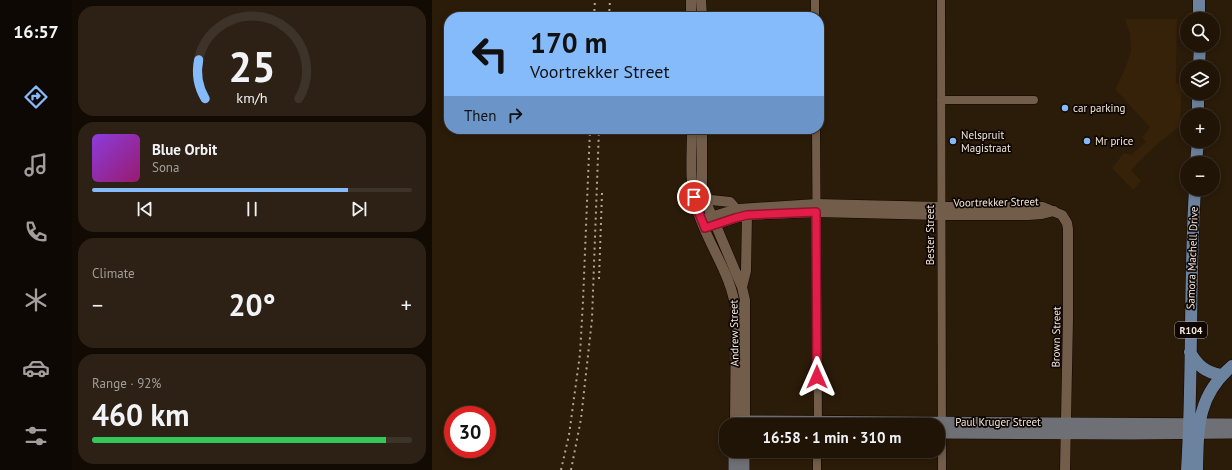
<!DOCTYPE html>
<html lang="en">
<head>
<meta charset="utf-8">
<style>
	:root { --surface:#201407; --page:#2d2115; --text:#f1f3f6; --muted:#a29e9b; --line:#3d3328; --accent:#86bbfb }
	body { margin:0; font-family:"PT Sans",sans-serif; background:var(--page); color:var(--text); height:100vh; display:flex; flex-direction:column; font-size:15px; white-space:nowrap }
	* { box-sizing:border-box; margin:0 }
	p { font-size:13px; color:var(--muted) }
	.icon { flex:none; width:22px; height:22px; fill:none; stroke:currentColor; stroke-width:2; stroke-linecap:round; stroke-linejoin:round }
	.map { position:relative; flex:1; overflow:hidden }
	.details { display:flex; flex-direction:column; gap:6px; padding:6px; background:#120b04; width:360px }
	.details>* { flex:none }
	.top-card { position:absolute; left:12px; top:12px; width:380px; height:122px; border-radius:16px; box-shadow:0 2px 6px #0003,0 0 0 1px var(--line); background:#86bbfb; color:#111; overflow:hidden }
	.controls { position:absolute; left:748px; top:12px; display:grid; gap:8px }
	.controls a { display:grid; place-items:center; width:40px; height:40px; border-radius:50%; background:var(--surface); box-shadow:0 2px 6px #0003,0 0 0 1px var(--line); font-size:20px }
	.speed { position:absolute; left:12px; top:406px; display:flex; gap:8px; font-size:20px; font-weight:700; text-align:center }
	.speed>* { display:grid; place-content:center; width:52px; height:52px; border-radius:50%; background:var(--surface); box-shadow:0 2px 6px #0003,0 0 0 1px var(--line); line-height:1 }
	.speed .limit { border:6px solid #d22; background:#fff; color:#111 }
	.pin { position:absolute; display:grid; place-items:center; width:34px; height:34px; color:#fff; margin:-17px; border:2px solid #fff; border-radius:50%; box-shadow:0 1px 4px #0007 }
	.me { position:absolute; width:44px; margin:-22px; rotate:0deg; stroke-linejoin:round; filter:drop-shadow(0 0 3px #0008) }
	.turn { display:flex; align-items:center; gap:14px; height:84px; padding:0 20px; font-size:18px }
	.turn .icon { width:52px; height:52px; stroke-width:2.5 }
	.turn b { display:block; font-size:28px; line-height:34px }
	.then { display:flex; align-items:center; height:38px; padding:0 20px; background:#0003; gap:8px; font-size:15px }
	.big { font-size:30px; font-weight:600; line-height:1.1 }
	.details .widget { flex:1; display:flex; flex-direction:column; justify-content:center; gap:6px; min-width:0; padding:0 14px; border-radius:16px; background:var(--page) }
	.details .dial { align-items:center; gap:0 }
	.dial svg { height:104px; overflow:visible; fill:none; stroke:var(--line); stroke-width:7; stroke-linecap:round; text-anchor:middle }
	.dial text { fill:var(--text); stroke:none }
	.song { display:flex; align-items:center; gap:12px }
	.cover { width:48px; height:48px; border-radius:6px; background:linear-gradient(135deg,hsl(270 70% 55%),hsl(320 70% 35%)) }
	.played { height:4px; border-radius:2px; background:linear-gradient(90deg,var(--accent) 80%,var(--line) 80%) }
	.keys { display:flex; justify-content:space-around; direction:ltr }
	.heat { display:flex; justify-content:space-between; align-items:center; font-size:22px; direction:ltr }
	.charge { height:6px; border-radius:3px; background:linear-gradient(90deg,#34c759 92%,var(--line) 0) }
	.trip { position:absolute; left:287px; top:418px; width:226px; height:40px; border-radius:16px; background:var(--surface); box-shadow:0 2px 6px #0003,0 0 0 1px var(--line); font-weight:600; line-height:40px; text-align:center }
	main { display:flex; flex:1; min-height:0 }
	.menu { display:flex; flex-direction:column; width:72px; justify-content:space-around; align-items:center; background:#0d0803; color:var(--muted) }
	.menu .icon { width:28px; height:28px }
	.menu .current { color:var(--accent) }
	.menu b { font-size:18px; color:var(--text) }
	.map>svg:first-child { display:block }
	.built { fill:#362109 }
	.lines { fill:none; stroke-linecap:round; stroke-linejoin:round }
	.minor-casing { stroke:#130500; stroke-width:9 }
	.tertiary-casing { stroke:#130500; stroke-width:11 }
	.secondary-casing { stroke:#130500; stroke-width:12 }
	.primary-casing { stroke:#130500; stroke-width:13 }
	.minor { stroke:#715d4a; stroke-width:8 }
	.tertiary { stroke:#715d4a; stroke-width:10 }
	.secondary { stroke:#6f7075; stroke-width:11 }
	.primary { stroke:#6c83a0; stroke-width:12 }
	.rail { stroke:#b3a699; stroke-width:2; stroke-dasharray:2 4; stroke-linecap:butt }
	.route-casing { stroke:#92132f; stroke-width:10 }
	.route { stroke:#e11d48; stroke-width:7 }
	.poi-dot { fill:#86bbfb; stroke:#0e0703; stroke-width:1.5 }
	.labels { text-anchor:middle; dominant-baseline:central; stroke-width:3.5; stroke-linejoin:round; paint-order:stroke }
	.shield { fill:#0e0703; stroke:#aea49b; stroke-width:1 }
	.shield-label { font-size:10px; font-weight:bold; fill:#f3e7dc }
	.poi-label { font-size:11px; fill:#f3e7dc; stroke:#0e0703; text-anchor:start }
	.street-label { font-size:11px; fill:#f3e7dc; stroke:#0e0703 }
</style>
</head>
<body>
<main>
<nav class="menu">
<b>16:57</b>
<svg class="icon current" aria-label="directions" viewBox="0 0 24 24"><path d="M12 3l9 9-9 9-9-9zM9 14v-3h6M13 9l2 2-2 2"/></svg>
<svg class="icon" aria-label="music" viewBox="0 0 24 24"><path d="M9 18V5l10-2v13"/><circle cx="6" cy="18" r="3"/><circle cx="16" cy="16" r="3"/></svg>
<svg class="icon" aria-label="phone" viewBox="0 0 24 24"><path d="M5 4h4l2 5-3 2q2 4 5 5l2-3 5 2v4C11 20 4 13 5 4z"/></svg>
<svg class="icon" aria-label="climate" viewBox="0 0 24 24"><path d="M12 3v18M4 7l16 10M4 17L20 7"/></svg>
<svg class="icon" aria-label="car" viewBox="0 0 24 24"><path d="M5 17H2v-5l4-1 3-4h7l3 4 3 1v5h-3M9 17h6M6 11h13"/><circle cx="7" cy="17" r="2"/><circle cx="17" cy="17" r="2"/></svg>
<svg class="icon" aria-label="filters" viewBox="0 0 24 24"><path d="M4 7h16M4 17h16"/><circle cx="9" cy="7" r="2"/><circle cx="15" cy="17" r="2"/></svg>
</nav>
<section class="details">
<div class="widget dial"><svg viewBox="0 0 100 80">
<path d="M14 69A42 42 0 1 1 86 69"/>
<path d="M14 69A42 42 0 0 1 9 39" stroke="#86bbfb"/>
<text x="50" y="56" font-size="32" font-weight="700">25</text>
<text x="50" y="72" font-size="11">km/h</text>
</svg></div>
<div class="widget">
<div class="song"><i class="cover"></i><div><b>Blue Orbit</b><p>Sona</p></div></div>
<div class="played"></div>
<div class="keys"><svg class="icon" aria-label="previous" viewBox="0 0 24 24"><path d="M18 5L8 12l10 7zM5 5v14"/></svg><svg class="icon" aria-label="pause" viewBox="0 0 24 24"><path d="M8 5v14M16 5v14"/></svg><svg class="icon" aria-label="next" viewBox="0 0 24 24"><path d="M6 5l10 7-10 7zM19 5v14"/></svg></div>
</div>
<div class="widget"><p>Climate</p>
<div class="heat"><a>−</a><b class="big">20°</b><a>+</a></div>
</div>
<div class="widget"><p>Range · 92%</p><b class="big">460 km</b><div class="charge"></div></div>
</section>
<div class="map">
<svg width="800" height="470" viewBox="0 0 800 470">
	<rect width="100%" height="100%" fill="#2b1b09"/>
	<!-- built -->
	<path class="built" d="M 693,19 L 745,19 L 744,83 L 750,84 L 748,126 L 722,147 L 699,170 L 709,181 L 701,190 L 680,168 L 692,153 L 699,155 L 714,142 L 710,137 L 718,127 L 683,89 L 693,69 L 699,51 L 698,34 Z"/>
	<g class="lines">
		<defs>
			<path id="minor" d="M 383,0 L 383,17
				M 509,0 L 510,470
				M 509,100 L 602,100
				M 384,129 L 386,425
				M 385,470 L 385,451"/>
			<path id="tertiary" d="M 259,0 L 259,17
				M 269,0 L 270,17
				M 260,129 C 260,154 257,181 264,206 C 274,243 300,273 304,312 L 303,422
				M 270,129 L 270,186 L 271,195 L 310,287 L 313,300 L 313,421
				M 271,195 L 279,200 L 298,202 L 305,210
				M 269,220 L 295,212 L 307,209 L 384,204 L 509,207 L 611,207 L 630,215 L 635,223 L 636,229 L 636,319 L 633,470
				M 273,228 L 303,218 L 315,215 L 362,213 L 384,212 L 509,215 L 596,215 L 610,214 L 622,211
				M 310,287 L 314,271 L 315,215"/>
			<path id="secondary" d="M 303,425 L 303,422 L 318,421 L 800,424
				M 506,433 L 701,434 L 800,433
				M 312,451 L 312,470
				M 302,470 L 302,451"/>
			<path id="primary" d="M 767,0 L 767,19
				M 767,67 L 768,45
				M 766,115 L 766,93
				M 764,163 L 766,141
				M 758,352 C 766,366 773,372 789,375
				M 755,470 C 761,377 757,283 763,189
				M 765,470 C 766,427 765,396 800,366"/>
		</defs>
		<!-- minor casing -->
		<use href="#minor" class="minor-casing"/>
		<!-- tertiary casing -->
		<use href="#tertiary" class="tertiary-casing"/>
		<!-- secondary casing -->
		<use href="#secondary" class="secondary-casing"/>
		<!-- primary casing -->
		<use href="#primary" class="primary-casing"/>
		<!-- minor -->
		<use href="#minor" class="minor"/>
		<!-- tertiary -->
		<use href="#tertiary" class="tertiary"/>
		<!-- secondary -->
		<use href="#secondary" class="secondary"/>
		<!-- primary -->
		<use href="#primary" class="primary"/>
		<!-- rail -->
		<path class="rail" d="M 162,17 L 163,0
			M 177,17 L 178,0
			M 167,279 L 170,193
			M 129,470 L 137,435 L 148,354 L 151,301 L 158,129
			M 139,470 L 149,419 L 160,319 L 167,129"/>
	</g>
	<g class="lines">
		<defs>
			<path id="route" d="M 262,197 L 264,206 L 273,228 L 303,218 L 315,215 L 384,212 L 385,377"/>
		</defs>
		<!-- route casing -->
		<use href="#route" class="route-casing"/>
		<!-- route -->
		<use href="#route" class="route"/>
	</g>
	<!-- markers -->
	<g class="poi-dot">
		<circle cx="633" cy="108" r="4"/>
		<circle cx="521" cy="141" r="4"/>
		<circle cx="655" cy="141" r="4"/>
	</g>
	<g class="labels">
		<!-- shield labels -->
		<rect class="shield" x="743" y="322" width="32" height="16" rx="3"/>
		<g class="shield-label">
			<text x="759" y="330">R104</text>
		</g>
		<!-- poi labels -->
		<g class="poi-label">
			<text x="641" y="108">car parking</text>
			<text x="529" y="135">Nelspruit<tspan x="529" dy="13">Magistraat</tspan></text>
			<text x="663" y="141">Mr price</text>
		</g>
		<!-- street labels -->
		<g class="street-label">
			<text transform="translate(564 202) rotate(-1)">Voortrekker Street</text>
			<text transform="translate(498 235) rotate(-90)">Bester Street</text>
			<text transform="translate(760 258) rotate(-88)">Samora Machell Drive</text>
			<text transform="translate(302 333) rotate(-91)">Andrew Street</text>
			<text transform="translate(624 337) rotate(-89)">Brown Street</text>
			<text x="566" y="422">Paul Kruger Street</text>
		</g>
	</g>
</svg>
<div class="controls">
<a><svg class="icon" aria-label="search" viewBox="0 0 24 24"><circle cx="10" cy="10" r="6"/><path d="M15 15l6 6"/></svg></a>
<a><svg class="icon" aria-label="layers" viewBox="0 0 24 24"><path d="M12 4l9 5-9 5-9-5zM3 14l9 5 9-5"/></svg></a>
<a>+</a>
<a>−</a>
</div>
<div class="speed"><div class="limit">30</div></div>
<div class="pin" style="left:262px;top:197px;background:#d93025"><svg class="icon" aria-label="arrive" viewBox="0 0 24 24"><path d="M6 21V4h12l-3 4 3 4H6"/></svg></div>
<svg class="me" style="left:385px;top:377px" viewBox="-20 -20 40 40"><path d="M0-17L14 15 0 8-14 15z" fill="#e11d48" stroke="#fff" stroke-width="4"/></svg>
<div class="trip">16:58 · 1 min · 310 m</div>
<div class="top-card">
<div class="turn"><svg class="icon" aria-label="left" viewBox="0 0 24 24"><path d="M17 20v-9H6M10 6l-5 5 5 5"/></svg><div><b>170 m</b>Voortrekker Street</div></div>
<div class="then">Then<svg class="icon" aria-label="right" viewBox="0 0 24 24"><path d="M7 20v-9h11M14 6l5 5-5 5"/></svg></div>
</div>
</div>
</main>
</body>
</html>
